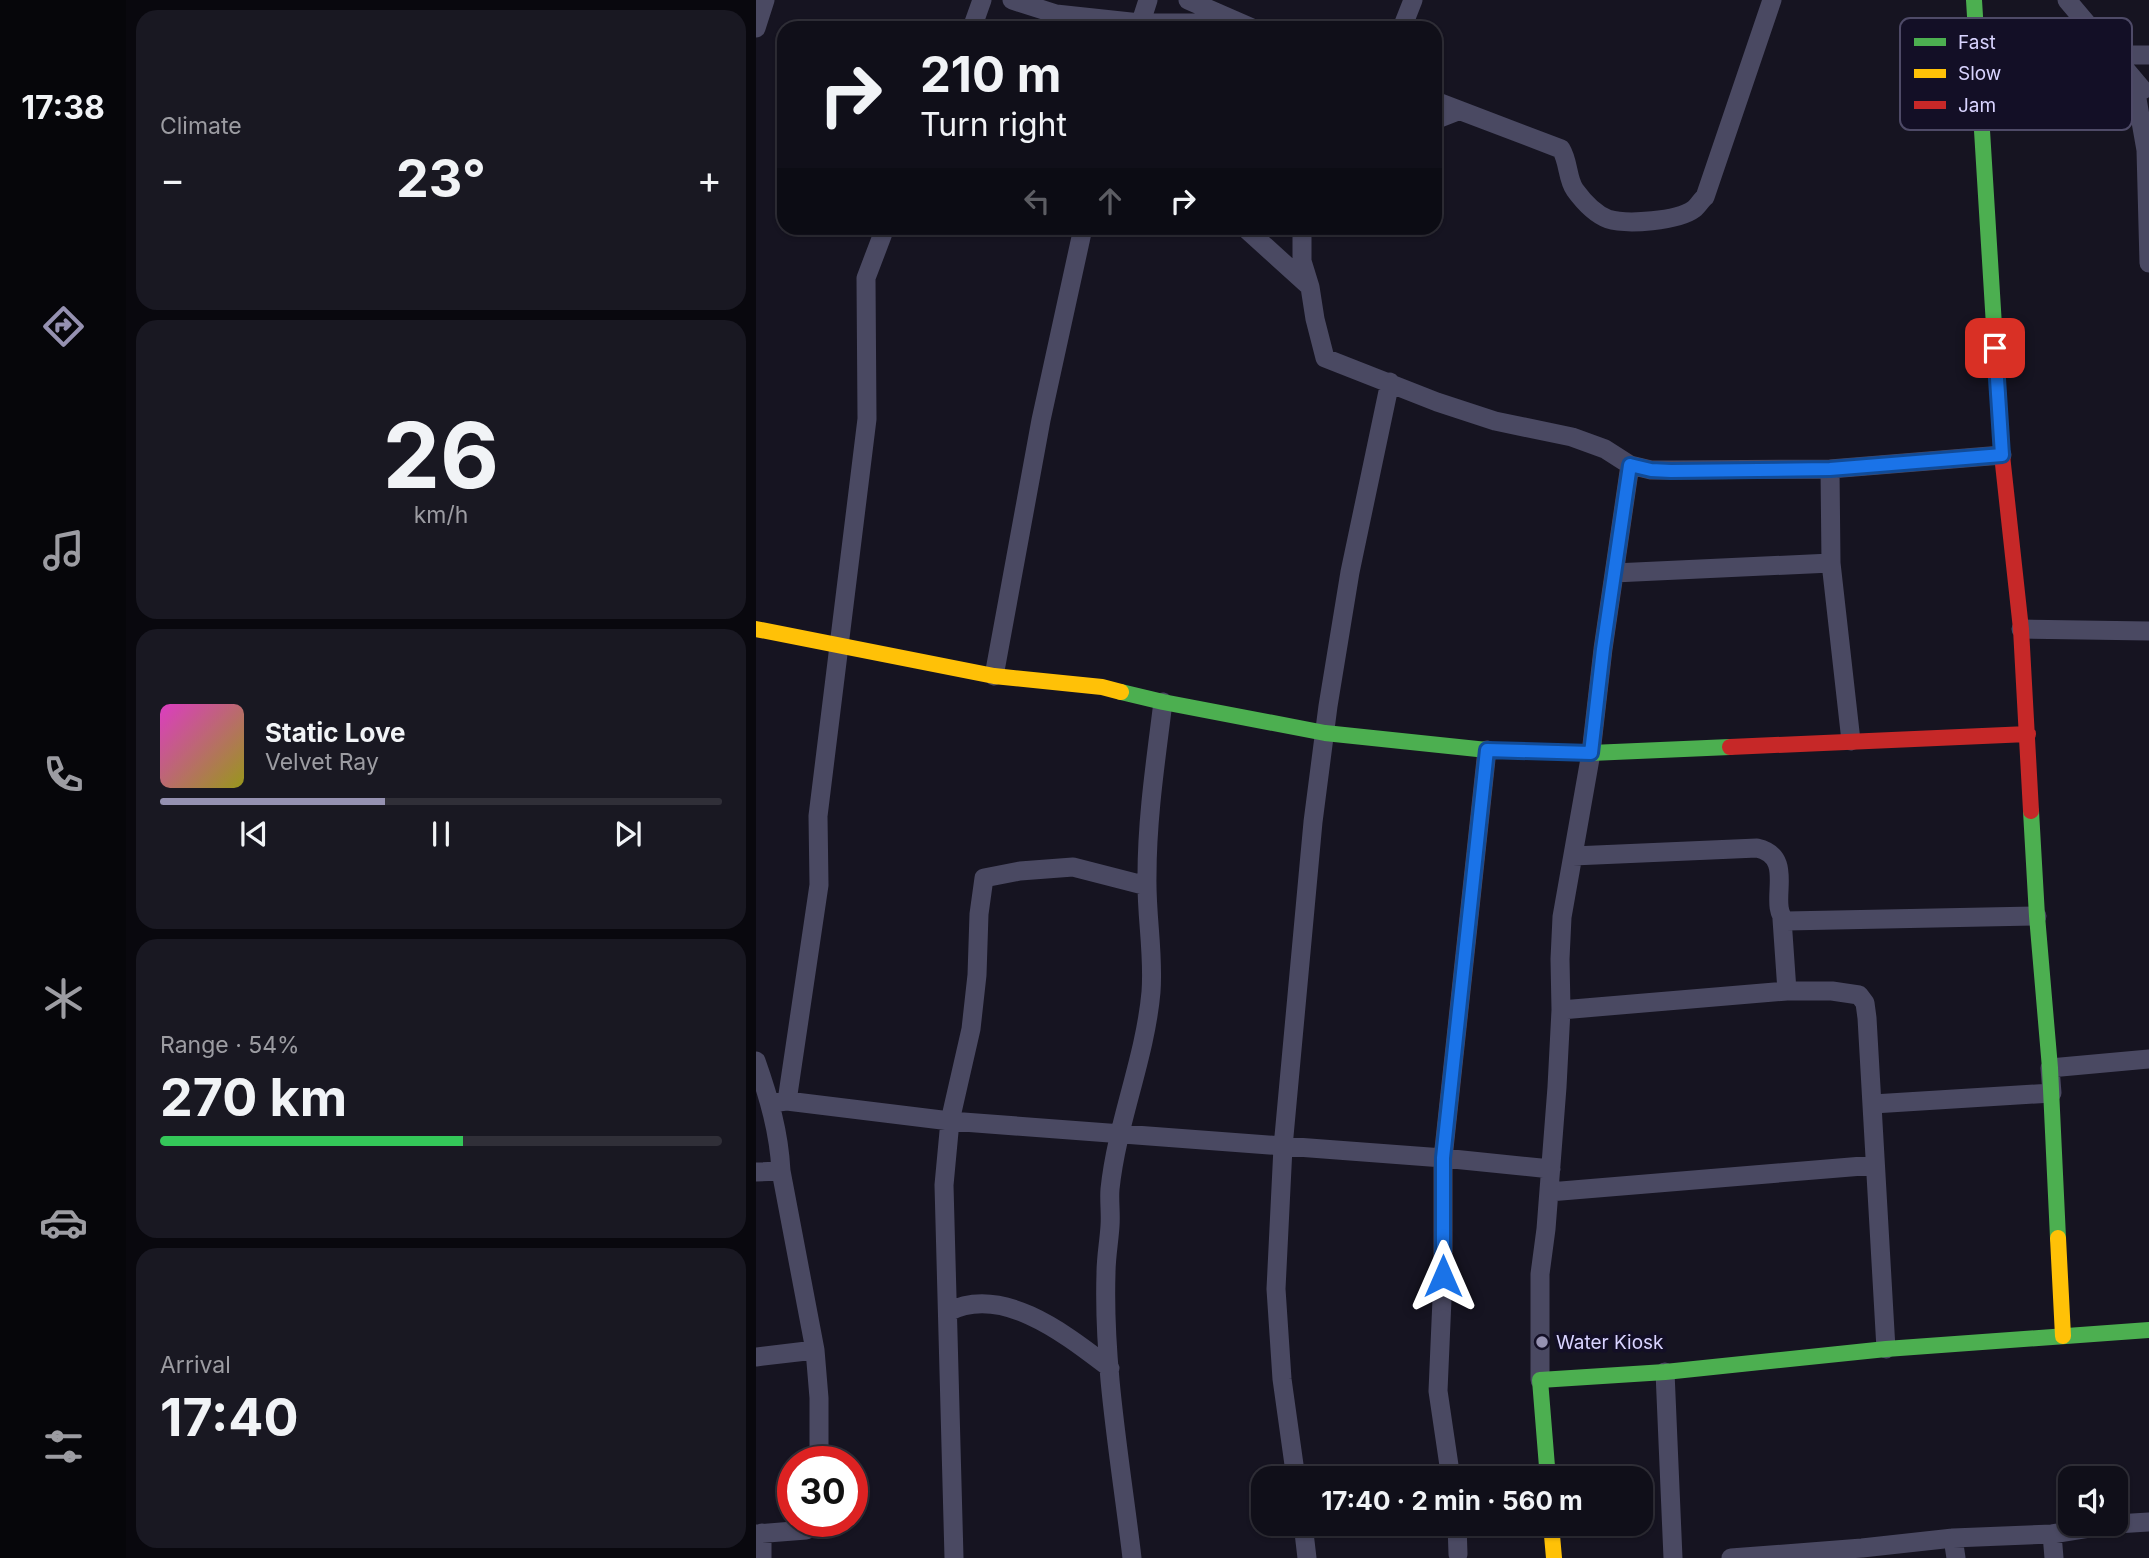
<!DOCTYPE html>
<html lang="en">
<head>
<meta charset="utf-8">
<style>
	:root { --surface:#100f19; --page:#191822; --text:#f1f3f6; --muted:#9c9ca2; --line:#302f38; --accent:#9591b1 }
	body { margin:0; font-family:Inter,sans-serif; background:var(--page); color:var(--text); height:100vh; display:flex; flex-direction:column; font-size:26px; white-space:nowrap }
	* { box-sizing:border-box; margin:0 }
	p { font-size:23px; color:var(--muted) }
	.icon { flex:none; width:38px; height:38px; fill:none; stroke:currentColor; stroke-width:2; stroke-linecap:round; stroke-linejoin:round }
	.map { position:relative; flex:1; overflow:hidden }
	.details { display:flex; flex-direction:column; gap:10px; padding:10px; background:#09080e; width:630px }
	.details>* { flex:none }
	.top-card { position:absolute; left:21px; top:21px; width:665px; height:214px; border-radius:21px; box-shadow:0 2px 5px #0004,0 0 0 2px var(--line); background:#100f19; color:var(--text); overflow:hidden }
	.tools { position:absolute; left:1302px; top:1466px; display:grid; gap:14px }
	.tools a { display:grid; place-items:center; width:70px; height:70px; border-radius:14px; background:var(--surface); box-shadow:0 2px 5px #0004,0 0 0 2px var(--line); font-size:35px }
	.speed { position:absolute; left:21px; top:1446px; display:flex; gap:14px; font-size:35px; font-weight:700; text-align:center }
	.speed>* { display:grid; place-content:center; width:91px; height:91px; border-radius:50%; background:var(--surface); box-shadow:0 2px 5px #0004,0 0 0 2px var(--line); line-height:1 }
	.speed .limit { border:10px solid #d22; background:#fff; color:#111 }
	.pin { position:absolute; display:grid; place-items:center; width:60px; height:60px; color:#fff; margin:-30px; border-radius:14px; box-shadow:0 4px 10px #0006 }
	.me { position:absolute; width:77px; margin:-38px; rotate:0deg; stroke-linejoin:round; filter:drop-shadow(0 0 5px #0008) }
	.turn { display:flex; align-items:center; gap:24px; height:147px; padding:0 28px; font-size:32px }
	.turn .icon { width:91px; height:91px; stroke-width:2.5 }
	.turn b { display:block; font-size:49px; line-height:60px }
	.lanes { display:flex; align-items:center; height:66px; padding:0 28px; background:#0003; justify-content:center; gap:35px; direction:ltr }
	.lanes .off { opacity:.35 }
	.big { font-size:52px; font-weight:700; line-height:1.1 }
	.details .tile { flex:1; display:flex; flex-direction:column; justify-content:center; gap:10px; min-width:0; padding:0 24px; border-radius:21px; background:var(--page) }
	.details .dial { align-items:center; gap:0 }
	.dial b { font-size:91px; line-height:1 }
	.song { display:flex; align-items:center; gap:21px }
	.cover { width:84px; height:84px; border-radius:10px; background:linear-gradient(135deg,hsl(310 70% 55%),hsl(60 70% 35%)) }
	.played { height:7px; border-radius:4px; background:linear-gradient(90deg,var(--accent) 40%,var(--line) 40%) }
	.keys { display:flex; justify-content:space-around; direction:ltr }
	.heat { display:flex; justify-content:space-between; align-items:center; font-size:38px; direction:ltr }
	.charge { height:10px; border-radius:5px; background:linear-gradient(90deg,#34c759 54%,var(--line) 0) }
	.trip { position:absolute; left:495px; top:1466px; width:402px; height:70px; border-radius:21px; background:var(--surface); box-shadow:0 2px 5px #0004,0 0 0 2px var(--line); font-weight:700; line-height:70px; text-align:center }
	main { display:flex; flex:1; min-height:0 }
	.tabs { display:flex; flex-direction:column; width:126px; justify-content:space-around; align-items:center; background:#06060a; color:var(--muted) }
	.tabs .icon { width:49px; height:49px }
	.tabs .current { color:var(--accent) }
	.tabs b { font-size:32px; color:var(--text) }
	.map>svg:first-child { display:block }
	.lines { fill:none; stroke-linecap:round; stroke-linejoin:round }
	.street { stroke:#4a4962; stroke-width:19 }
	.fast { stroke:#4caf50; stroke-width:16 }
	.slow { stroke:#ffc107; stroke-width:16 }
	.jam { stroke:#c62828; stroke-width:16 }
	.route-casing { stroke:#114b97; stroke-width:18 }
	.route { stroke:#1a73e8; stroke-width:12 }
	.poi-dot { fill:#9591b1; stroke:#130f26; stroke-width:2.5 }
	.labels { text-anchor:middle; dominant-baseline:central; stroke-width:7; stroke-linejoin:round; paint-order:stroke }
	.poi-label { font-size:19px; fill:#d9d4ff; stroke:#130f26; text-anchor:start }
	.key { fill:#130f26; stroke:#4e4a67; stroke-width:2 }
	.key-label { font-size:19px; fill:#d9d4ff }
</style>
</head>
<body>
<main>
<nav class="tabs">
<b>17:38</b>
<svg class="icon current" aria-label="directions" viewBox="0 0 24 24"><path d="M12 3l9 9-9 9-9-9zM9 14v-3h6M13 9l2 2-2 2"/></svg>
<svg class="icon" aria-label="music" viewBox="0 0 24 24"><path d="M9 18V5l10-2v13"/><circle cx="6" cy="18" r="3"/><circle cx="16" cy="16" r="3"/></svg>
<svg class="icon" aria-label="phone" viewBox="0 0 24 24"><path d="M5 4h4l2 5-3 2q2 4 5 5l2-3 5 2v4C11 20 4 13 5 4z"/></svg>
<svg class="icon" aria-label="climate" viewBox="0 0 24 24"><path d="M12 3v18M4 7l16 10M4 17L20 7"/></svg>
<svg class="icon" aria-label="car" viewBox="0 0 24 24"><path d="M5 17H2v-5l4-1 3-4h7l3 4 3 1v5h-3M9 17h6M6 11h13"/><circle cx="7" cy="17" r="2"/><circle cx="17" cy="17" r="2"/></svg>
<svg class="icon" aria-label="filters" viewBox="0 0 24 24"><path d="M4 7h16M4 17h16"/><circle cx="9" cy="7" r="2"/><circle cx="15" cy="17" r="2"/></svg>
</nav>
<section class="details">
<div class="tile"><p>Climate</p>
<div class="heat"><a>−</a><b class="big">23°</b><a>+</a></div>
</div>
<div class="tile dial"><b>26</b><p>km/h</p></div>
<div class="tile">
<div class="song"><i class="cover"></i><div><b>Static Love</b><p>Velvet Ray</p></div></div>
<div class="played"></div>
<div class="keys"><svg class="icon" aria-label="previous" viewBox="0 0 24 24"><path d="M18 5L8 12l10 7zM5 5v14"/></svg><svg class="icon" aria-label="pause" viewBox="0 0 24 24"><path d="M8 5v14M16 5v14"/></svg><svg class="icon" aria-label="next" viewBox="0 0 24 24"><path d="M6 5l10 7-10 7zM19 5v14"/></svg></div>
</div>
<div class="tile"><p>Range · 54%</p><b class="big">270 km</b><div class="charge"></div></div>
<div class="tile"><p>Arrival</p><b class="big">17:40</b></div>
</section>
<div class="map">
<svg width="1393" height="1558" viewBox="0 0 1393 1558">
	<rect width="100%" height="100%" fill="#161421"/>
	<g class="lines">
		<!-- street -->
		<path class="street" d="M 256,0 L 300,14 L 384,23 L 483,23
			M 432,0 L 496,28
			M 1311,0 L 1387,90
			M 0,28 L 9,0
			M 216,28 L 226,0
			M 383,28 L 392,0
			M 646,28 L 657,0
			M 1358,55 L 1393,55
			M 1378,82 L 1390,150 L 1393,263
			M 679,101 L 805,149 C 813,162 811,179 819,190 C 827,201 839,214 852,219 C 871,225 922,221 938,209 C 942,206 945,200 949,197 L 1016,0
			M 679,120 L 702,111
			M 489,228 L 553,286
			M 552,228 L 546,231 L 546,261 L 554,287 L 559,319 L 569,358 L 681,402 L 739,421 L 816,437 L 849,449 L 874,465 L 895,470 L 915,470 L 1074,469 L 1246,455
			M 1074,469 L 1075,563 L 1095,741
			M 858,573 L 1075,563
			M 1265,629 L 1393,631
			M 238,676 L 285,420 L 327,228
			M 817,856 L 1001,848 C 1042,857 1010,905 1030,921 L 1281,916
			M 1026,919 L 1031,991
			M 805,1010 L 1031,991 L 1076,991 L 1103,995 L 1109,1003 L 1111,1018 L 1130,1349
			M 0,1061 C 13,1098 23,1132 25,1171 L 59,1350 L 63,1398 L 63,1461
			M 31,1101 L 63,885 L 62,816 L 111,419 L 110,278 L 129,228
			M 14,1103 L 31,1101 L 194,1121 L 687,1158 L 795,1169
			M 1117,1104 L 1296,1093 L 1294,1068 L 1393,1059
			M 0,1172 L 25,1171
			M 793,1192 L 1119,1165
			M 192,1312 C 247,1283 313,1337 354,1368
			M 0,1357 L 59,1350
			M 909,1372 L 917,1558
			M 784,1380 L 784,1274 L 790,1229 L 801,1087 L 805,1010 L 804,959 L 806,917 L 835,753 L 847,649 L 874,465
			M 540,1479 L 526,1379 L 520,1289 L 527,1147 L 557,822 L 572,706 L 594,572 L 634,382
			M 695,1479 L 682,1391 L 687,1276 L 687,1158 L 731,750
			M 547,1524 L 551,1558
			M 701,1524 L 702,1554
			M 1360,1524 L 1393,1522
			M 6,1533 L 6,1558
			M 0,1534 L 50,1530 L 52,1521
			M 1296,1534 L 1298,1558
			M 1197,1538 L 1200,1558
			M 198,1558 L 188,1185 L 194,1121 L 215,1029 L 221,975 L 223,914 L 228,878 L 264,871 L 317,867 L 391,886
			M 376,1558 C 365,1464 347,1368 350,1273 C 350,1257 353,1242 354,1226 C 355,1213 353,1201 354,1189 C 361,1122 389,1059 395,992 C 398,953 390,915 391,876 C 391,817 400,759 407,702
			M 975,1558 L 1106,1548 L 1197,1538 L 1296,1534 L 1358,1524"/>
		<!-- fast -->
		<path class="fast" d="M 1218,0 L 1242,391
			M 365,692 L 407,702 L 569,733 L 731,750 L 835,753 L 974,747
			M 1275,811 L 1281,916 L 1294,1068 L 1302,1238
			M 792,1479 L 784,1380 L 909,1372 L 1130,1349 L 1393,1330"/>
		<!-- slow -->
		<path class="slow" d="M 0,629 L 238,676 L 346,687 L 365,692
			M 1302,1238 L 1307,1336
			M 795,1524 L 798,1558"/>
		<!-- jam -->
		<path class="jam" d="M 1242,391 L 1246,455 L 1265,629 L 1275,811
			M 974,747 L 1272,734"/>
	</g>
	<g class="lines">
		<defs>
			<path id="route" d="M 687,1276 L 687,1158 L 731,750 L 835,753 L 847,649 L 874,465 L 895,470 L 915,471 L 1074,469 L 1246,455 L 1239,348"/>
		</defs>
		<!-- route casing -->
		<use href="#route" class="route-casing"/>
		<!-- route -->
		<use href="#route" class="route"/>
	</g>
	<!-- markers -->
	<circle class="poi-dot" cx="786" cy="1342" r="7"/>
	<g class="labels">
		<!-- poi labels -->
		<g class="poi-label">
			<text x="800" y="1342">Water Kiosk</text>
		</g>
	</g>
	<!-- legend -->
	<rect x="1144" y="18" width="232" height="112" rx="10" class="key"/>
	<rect x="1158" y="38" width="32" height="8" fill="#4caf50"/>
	<rect x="1158" y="69" width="32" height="9" fill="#ffc107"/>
	<rect x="1158" y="101" width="32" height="8" fill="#c62828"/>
	<g class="key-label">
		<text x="1202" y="49">Fast</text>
		<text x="1202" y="80">Slow</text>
		<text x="1202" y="112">Jam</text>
	</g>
</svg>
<div class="tools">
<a><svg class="icon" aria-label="sound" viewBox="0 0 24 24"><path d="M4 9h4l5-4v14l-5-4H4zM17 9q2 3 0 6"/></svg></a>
</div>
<div class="speed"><div class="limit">30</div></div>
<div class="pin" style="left:1239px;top:348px;background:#d93025"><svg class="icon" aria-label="arrive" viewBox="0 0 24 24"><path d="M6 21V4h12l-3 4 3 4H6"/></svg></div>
<svg class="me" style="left:687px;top:1276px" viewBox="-20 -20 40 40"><path d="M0-17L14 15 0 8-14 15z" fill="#1a73e8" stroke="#fff" stroke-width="4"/></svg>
<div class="trip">17:40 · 2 min · 560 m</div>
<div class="top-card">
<div class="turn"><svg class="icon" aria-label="right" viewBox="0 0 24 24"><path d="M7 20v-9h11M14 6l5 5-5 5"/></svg><div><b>210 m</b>Turn right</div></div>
<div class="lanes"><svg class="icon off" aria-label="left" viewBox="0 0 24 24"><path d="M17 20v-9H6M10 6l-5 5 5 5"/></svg><svg class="icon off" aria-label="ahead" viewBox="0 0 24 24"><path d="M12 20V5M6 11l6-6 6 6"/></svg><svg class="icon" aria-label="right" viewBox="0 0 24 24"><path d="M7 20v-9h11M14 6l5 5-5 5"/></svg></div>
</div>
</div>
</main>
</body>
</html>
